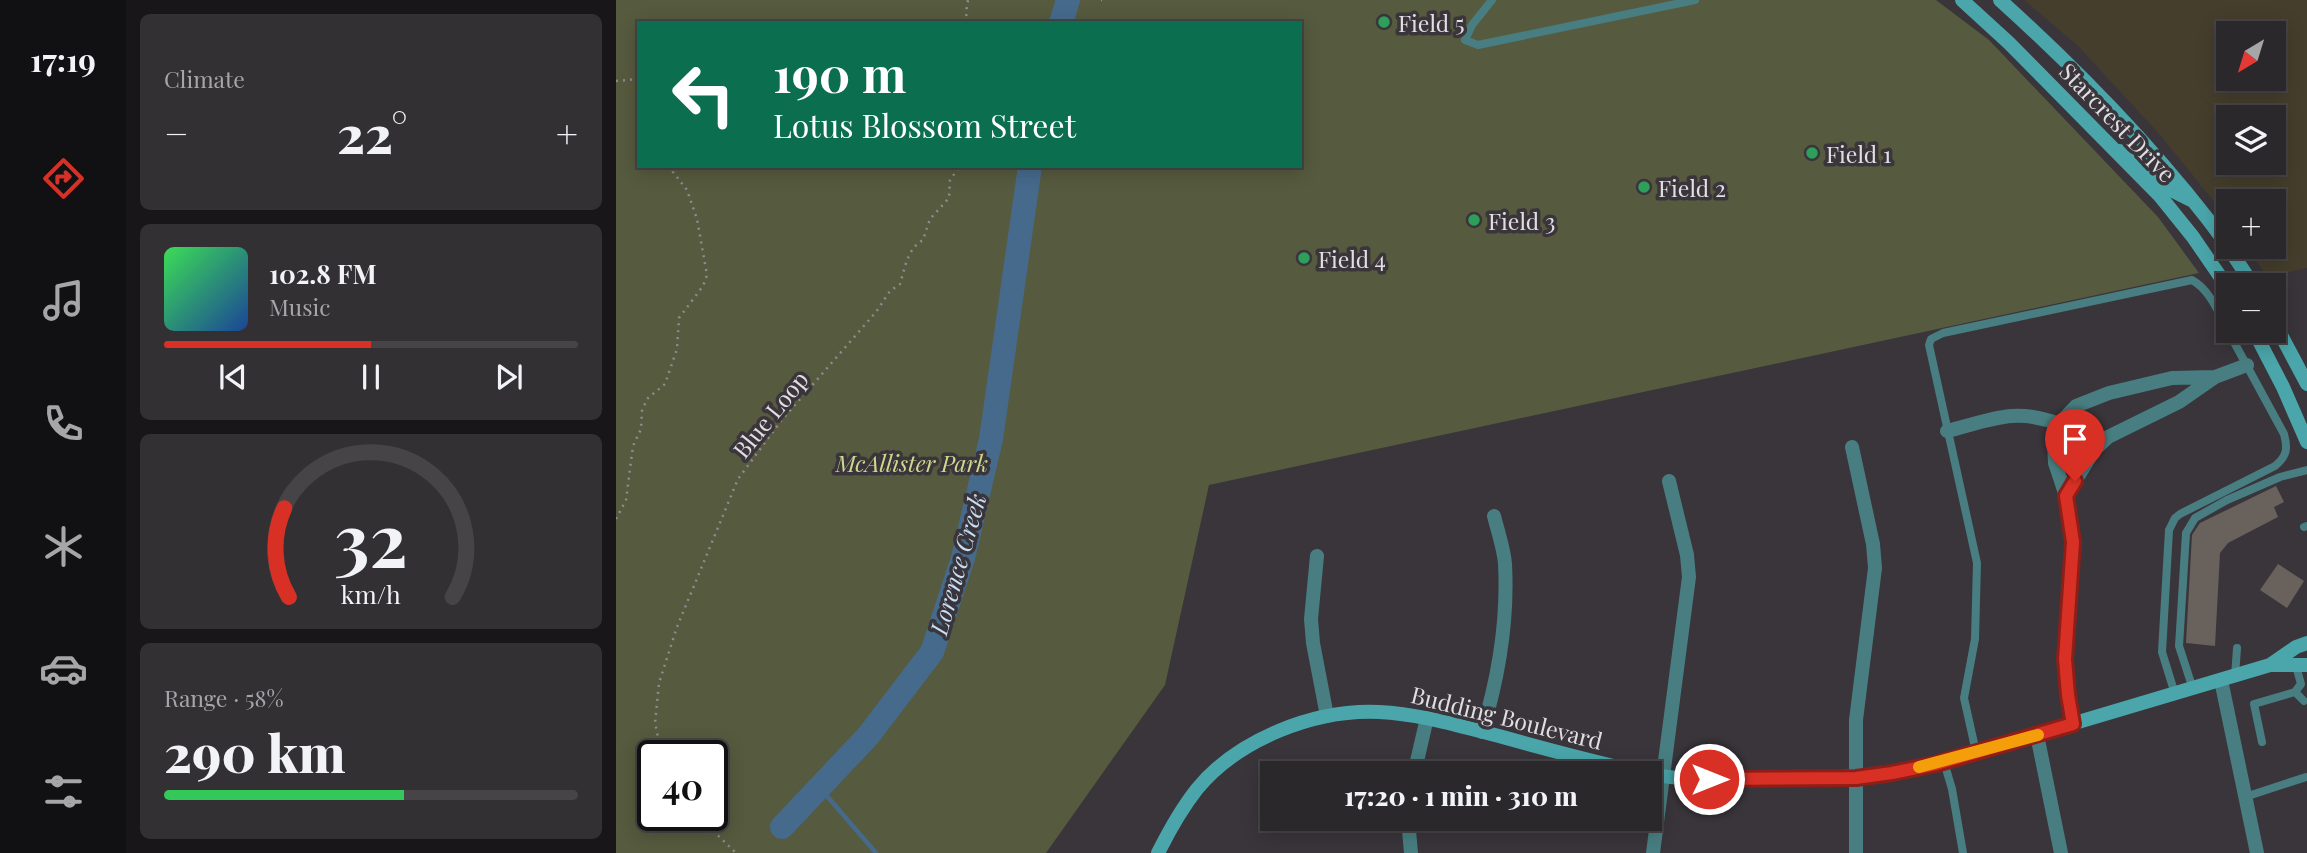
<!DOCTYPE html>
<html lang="en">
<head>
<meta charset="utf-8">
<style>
	:root { --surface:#2b282c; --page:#333034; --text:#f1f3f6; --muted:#a6a6a9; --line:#474448; --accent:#d93025 }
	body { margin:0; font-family:"Playfair Display",serif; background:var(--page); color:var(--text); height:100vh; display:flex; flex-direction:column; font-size:26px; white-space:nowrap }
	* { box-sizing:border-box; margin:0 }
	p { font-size:23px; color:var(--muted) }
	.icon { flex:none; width:38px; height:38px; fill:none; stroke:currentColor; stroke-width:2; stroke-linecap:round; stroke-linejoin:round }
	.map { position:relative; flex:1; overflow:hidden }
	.drawer { display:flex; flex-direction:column; gap:14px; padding:14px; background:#181618; width:490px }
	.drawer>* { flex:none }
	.banner { position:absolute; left:21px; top:21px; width:665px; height:147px; border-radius:0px; box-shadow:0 4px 18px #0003,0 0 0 2px var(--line); background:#0b6e4f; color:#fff; overflow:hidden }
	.needle { width:46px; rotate:218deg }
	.fabs { position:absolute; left:1600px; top:21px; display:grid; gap:14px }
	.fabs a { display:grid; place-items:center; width:70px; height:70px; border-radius:0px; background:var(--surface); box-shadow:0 4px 18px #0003,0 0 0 2px var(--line); font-size:35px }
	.speed { position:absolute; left:21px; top:740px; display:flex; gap:14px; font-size:35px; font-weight:700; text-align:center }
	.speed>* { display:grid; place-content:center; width:91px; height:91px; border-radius:50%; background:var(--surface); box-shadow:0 4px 18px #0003,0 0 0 2px var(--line); line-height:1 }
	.speed .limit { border:4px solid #111; border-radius:10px; background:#fff; color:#111 }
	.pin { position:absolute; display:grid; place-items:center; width:60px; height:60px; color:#fff; margin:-72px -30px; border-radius:50% 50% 50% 0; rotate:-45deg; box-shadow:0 0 7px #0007 }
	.pin .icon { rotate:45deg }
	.me { position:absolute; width:77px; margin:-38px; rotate:90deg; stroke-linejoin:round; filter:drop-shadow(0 0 5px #0008) }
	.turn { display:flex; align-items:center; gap:24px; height:147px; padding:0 21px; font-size:32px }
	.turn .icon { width:91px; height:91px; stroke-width:2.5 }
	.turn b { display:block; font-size:49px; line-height:60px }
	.big { font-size:52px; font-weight:800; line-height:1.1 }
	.drawer .card { flex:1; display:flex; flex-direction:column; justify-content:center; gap:10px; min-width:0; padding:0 24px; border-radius:10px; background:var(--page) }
	.drawer .dial { align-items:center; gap:0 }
	.dial svg { height:182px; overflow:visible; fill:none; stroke:var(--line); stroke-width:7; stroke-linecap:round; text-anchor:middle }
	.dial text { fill:var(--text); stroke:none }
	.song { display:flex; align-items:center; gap:21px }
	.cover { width:84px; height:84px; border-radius:10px; background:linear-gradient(135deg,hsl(130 70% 55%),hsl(220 70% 35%)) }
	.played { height:7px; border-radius:4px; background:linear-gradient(90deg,var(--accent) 50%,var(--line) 50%) }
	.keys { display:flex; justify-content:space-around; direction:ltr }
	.heat { display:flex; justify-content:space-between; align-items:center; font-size:38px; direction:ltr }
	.charge { height:10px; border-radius:5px; background:linear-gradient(90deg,#34c759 58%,var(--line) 0) }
	.trip { position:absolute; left:644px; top:761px; width:402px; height:70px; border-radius:0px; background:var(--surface); box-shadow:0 4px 18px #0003,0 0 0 2px var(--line); font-weight:800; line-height:70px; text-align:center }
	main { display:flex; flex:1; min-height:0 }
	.tabs { display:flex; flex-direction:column; width:126px; justify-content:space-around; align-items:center; background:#111012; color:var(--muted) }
	.tabs .icon { width:49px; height:49px }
	.tabs .on { color:var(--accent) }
	.tabs b { font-size:32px; color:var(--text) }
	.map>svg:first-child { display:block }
	.industrial { fill:#453e2c; fill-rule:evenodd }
	.green { fill:#565a3e; fill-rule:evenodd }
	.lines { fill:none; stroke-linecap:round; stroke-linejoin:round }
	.stream { stroke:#466a8c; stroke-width:4.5 }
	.river { stroke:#466a8c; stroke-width:24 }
	.building { fill:#69615c }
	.path { stroke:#8f8b90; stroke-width:2.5; stroke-dasharray:2 5; stroke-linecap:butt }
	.lane { stroke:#487e81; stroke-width:8 }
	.street { stroke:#487e81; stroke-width:14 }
	.secondary { stroke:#4aa6ab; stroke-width:14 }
	.route-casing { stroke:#8d1f18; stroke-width:18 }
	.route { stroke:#d93025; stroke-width:12 }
	.slow { stroke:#f59e0b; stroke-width:12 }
	.leisure-dot { fill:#2e9e5b; stroke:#39353b; stroke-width:2.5 }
	.labels { text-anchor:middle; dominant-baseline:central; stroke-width:7; stroke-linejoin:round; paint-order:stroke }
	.poi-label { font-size:23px; fill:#e1dee2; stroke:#39353b; text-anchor:start }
	.street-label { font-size:23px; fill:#e1dee2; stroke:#39353b }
	.park-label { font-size:23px; font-style:italic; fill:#cdd88d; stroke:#39353b }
	.water-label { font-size:24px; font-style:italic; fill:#c7def4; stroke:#39353b }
</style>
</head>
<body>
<main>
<nav class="tabs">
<b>17:19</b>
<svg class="icon on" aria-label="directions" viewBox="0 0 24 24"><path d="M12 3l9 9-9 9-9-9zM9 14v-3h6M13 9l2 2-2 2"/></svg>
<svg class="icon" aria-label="music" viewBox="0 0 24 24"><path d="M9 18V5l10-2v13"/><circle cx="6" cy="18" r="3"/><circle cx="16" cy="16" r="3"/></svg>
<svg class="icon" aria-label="phone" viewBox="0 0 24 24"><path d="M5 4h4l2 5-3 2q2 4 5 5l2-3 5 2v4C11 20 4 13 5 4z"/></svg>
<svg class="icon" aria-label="climate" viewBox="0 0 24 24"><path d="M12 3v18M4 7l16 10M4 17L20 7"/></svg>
<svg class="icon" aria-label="car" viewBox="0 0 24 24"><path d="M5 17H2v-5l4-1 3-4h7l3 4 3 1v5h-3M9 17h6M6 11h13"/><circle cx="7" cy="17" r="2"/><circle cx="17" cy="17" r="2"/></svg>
<svg class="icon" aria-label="filters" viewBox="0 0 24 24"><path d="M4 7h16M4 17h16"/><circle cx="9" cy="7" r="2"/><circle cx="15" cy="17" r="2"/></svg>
</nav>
<section class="drawer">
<div class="card"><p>Climate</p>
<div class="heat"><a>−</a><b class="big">22°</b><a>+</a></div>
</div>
<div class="card">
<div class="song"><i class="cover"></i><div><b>102.8 FM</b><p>Music</p></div></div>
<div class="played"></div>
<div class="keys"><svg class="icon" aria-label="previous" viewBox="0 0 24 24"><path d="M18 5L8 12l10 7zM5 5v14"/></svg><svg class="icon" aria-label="pause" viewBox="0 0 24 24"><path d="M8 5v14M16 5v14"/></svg><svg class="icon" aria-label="next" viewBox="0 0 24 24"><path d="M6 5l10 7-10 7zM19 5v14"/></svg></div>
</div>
<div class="card dial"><svg viewBox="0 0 100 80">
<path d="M14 69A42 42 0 1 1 86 69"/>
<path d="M14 69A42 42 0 0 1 12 30" stroke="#d93025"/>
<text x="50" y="56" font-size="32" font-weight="700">32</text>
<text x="50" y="72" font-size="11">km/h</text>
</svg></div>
<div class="card"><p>Range · 58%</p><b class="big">290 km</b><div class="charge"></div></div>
</section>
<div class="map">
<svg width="1691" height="853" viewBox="0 0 1691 853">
	<rect width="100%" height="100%" fill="#39353b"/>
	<!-- industrial -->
	<path class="industrial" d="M 1408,0 L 1691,0 L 1691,268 L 1651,277 L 1631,247 L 1657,247 L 1657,201 L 1612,201 L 1612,219 L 1545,136 L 1462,46 ZM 1612,33 L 1657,33 L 1657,79 L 1612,79 ZM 1612,117 L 1657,117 L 1657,163 L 1612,163 Z"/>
	<!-- green -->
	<path class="green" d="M 0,0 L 1320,0 L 1373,40 L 1542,217 L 1583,273 L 593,485 L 549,685 L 430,853 L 0,853 ZM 23,23 L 684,23 L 684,166 L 23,166 ZM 37,756 L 96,756 L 96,816 L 37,816 Z"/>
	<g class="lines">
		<!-- stream -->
		<path class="stream" d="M 204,788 L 260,853"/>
		<!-- river -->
		<path class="river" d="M 445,23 L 452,0
			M 166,827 L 252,736 L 316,652 L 347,558 L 375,439 L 414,166"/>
	</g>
	<!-- building -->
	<path class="building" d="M 1660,486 L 1668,502 L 1658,507 L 1662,517 L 1612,543 L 1604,553 L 1599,646 L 1570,643 L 1576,535 L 1584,523 Z
		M 1662,564 L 1688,581 L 1671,608 L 1644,590 Z"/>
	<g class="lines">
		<!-- path -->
		<path class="path" d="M 485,0 L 486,0
			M 351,23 L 350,12 L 352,0
			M 0,81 L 23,79
			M 0,519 L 10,500 L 17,446 L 25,429 L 26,411 L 31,399 L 49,384 L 61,349 L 63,318 L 87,286 L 91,275 L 81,219 L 71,190 L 57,172 L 56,166
			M 46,756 L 39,723 L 43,683 L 61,627 L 122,479 L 165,421 L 260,312 L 274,291 L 284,284 C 289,268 291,249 307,240 L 314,219 L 333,198 L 334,180 L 344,166
			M 82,816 L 120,853"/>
		<!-- lane -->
		<path class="lane" d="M 876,0 L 856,25 L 849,40 L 862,45 L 1079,0
			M 1688,527 L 1691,526
			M 1619,676 L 1621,648
			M 1577,689 L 1563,646 L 1570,533 L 1579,518 L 1611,500 L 1664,477 L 1691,470
			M 1679,692 L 1688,701
			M 1559,694 L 1546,652 L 1553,530 L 1559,518 L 1564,514 L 1659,466 C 1671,456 1672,449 1668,434 L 1612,331
			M 1646,742 L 1638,704 L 1679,692 L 1685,684 L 1680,666
			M 1360,752 L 1348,698 L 1359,639 L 1361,563 L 1313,345 L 1315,339 L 1327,333 L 1576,280 C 1594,290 1602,312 1612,330
			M 1328,762 L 1336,789 L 1347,853
			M 1629,797 L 1690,777"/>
		<!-- street -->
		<path class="street" d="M 1331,431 C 1375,420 1399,407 1443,424
			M 1236,447 L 1257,544 L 1259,568 L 1240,720 L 1240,853
			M 1450,496 L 1478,450 L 1492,437 L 1563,402 L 1599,377 L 1631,365
			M 701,556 L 695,619 L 697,643 L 711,716
			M 1605,680 L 1641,853
			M 1457,724 L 1452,695 L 1449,659 L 1457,542 L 1450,496 L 1439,463 L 1438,441 L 1443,424 L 1460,406 L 1493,393 L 1556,378 L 1599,377
			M 866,732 C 882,679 892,619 889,564 C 888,549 882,532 878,516
			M 1421,735 L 1445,853
			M 798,774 L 811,718
			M 792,819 L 795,853
			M 1037,853 L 1073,577 L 1071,555 L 1053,481"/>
		<!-- secondary -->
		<path class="secondary" d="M 1346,0 L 1393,43 L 1544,196 L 1577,237 L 1612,288
			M 1384,0 C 1467,75 1546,156 1612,246
			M 1504,151 L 1526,159 L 1555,190 L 1575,200
			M 1612,247 L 1637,285
			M 1657,320 L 1691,384
			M 1638,331 L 1667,387 L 1691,442
			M 1654,665 L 1680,647 L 1691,643
			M 1034,774 C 1069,781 1106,779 1141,779 C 1205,778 1266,779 1328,762 L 1654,665 L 1691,665
			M 542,853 C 553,831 566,808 581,789 C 622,739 699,709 763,712 C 804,714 843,726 883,736 C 933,750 982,763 1033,774"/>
	</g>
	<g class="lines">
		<defs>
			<path id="route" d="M 1093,779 L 1240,778 L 1276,773 L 1320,764 L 1457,724 L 1452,695 L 1449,659 L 1457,542 L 1450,496 L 1459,481"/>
		</defs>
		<!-- route casing -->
		<use href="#route" class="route-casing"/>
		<!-- route -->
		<use href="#route" class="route"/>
		<!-- slow -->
		<path class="slow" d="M 1303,767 L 1422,735"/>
	</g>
	<!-- markers -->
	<g class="leisure-dot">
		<circle cx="768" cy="22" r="7"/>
		<circle cx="1196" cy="153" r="7"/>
		<circle cx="1028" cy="187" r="7"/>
		<circle cx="858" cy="220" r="7"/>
		<circle cx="688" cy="258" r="7"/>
	</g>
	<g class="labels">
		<!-- poi labels -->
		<g class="poi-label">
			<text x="782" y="22">Field 5</text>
			<text x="1210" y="153">Field 1</text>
			<text x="1042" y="187">Field 2</text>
			<text x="872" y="220">Field 3</text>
			<text x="702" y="258">Field 4</text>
		</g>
		<!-- street labels -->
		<g class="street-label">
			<text transform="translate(1502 122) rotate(46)">Starcrest Drive</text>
			<text transform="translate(154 414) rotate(-51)">Blue Loop</text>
			<text transform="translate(891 717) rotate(14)">Budding Boulevard</text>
		</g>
		<!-- park labels -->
		<g class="park-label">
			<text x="296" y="462">McAllister Park</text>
		</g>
		<!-- water labels -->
		<g class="water-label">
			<text transform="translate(341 564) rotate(-74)">Lorence Creek</text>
		</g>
	</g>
</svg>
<div class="fabs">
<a><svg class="needle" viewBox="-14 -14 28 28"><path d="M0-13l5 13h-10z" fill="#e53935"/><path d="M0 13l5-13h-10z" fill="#a6a6a9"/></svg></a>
<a><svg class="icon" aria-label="layers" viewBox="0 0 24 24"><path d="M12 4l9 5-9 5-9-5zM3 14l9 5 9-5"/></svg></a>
<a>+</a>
<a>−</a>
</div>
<div class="speed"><div class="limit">40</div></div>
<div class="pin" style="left:1459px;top:481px;background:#d93025"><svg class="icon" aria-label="arrive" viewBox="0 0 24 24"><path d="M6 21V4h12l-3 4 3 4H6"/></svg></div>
<svg class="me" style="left:1093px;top:779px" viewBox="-20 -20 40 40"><circle r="17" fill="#d93025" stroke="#fff" stroke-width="3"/><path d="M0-11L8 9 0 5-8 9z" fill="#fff"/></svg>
<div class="trip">17:20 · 1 min · 310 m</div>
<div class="banner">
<div class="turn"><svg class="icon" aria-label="left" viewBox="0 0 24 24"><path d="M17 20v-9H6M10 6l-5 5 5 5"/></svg><div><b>190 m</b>Lotus Blossom Street</div></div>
</div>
</div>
</main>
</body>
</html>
